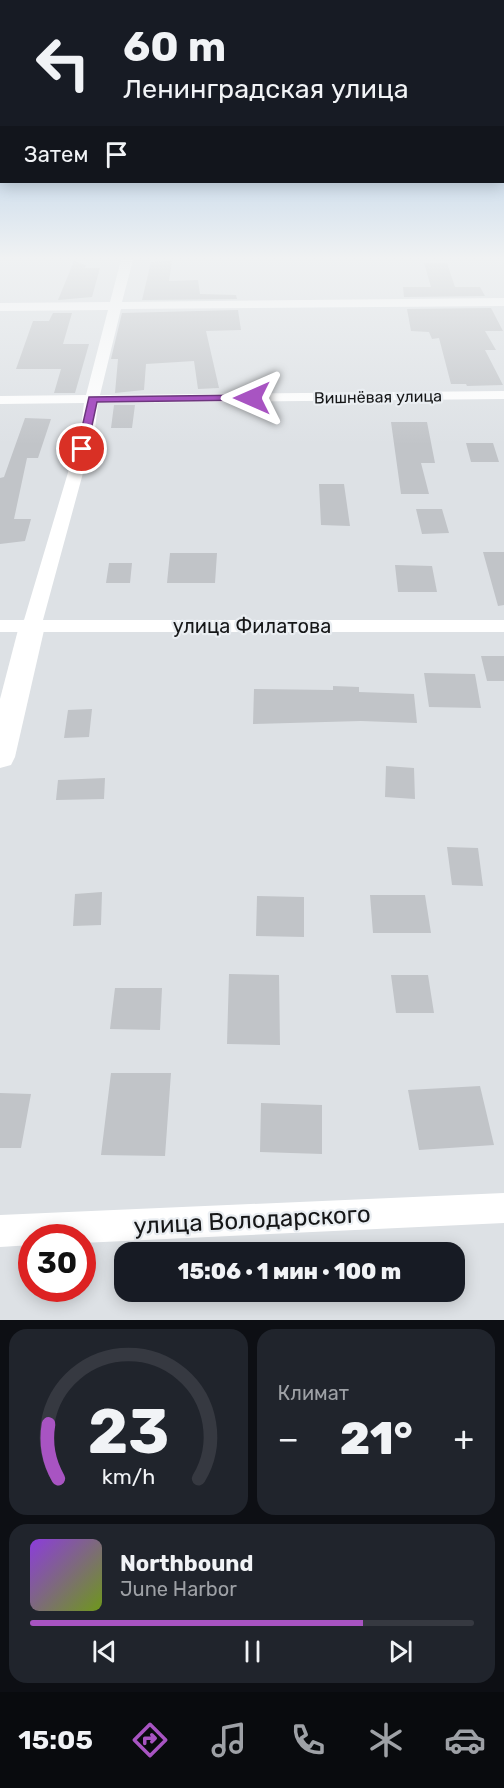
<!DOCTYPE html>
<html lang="ru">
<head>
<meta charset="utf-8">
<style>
	:root { --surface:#171b24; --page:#20242c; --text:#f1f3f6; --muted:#9ea1a6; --line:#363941; --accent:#a854c2 }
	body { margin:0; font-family:Rubik,sans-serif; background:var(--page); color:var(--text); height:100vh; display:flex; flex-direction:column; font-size:22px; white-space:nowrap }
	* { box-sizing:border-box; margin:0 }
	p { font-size:20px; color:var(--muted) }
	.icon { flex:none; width:33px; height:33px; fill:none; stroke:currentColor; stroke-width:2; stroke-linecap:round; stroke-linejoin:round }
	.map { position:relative; height:1320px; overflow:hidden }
	.drawer { display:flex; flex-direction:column; gap:9px; padding:9px; background:#0d0f14; flex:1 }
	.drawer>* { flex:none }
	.guide { position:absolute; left:0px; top:0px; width:504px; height:183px; box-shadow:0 3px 15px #0003; background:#171b24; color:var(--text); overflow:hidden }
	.speed { position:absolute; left:18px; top:1224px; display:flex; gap:12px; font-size:30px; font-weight:700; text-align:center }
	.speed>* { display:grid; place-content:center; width:78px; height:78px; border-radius:50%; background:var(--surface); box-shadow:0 3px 15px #0003; line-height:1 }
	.speed .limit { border:9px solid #d22; background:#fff; color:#111 }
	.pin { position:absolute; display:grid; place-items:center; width:51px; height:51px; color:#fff; margin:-26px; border:3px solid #fff; border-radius:50%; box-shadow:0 2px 6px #0007 }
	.me { position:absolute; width:66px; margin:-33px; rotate:270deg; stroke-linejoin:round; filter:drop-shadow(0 0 4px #0008) }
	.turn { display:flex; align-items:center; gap:21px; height:126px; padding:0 24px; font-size:27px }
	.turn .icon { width:78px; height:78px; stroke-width:2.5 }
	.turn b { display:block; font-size:42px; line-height:51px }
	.then { display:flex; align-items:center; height:57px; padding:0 24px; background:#0003; gap:12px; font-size:22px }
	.big { font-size:45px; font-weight:800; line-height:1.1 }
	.drawer .tile { flex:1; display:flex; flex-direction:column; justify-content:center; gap:9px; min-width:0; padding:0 21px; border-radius:18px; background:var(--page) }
	.drawer .dial { align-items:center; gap:0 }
	.dial svg { height:156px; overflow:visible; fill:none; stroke:var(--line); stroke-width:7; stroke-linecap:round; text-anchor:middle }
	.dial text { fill:var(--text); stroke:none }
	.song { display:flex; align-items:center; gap:18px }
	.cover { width:72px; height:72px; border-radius:9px; background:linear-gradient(135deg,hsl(270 70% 55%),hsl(80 70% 35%)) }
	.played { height:6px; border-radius:3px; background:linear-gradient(90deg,var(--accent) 75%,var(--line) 75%) }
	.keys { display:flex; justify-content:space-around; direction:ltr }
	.heat { display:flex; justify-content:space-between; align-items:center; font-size:33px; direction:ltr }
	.drawer .tiles { flex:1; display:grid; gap:9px; grid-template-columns:1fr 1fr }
	.tile:last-child { grid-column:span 2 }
	.trip { position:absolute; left:114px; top:1242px; width:351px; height:60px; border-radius:18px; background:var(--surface); box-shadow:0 3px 15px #0003; font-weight:800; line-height:60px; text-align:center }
	.tab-bar { display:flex; height:96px; justify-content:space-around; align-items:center; background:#090b0e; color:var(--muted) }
	.tab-bar .icon { width:42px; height:42px }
	.tab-bar .current { color:var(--accent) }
	.tab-bar b { font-size:27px; color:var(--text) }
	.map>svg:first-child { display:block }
	.building { fill:#c1c4c8 }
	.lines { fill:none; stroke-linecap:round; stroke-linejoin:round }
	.street { fill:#fff; fill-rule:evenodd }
	.secondary { fill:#fff; fill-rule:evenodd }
	.route { fill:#a854c2; stroke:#6d377e; stroke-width:1.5 }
	.labels { text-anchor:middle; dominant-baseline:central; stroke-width:4.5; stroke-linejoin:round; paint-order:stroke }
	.far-street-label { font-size:16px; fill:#161718; stroke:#eaeef2 }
	.street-label { font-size:20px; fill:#161718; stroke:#eaeef2 }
	.near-street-label { font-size:24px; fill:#161718; stroke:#eaeef2 }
</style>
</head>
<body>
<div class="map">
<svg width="504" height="1320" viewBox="0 0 504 1320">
	<rect width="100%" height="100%" fill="#dde1e5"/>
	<!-- building -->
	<path class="building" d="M 74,261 L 86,265 L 85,268 L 100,268 L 92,297 L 58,300 Z
		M 172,261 L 169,281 L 198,280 L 200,294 L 236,295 L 237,299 L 142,300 L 151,262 Z
		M 424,263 L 447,263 L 455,287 L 480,287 L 485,296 L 404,297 L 403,287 L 431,287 Z
		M 491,308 L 503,331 L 485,331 L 496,350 L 485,350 L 503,385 L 467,386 L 466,384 L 451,384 L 439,338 L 432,339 L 429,332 L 411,331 L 407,309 Z
		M 238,310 L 241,330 L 206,331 L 219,388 L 198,389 L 194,361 L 146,364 L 144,390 L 115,393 L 118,359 L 111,359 L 122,313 Z
		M 53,313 L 72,313 L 63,344 L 89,344 L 75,393 L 54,393 L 61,369 L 16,369 L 33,321 L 49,321 Z
		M 114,405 L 135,405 L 132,428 L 111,428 Z
		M 25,418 L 51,419 L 38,458 L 27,458 L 14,519 L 31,519 L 25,541 L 0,544 L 0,478 L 4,477 Z
		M 391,422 L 427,422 L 435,463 L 421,463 L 429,494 L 401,494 Z
		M 466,443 L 493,443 L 499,462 L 471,462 Z
		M 319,484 L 344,484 L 350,526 L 321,525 Z
		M 416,509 L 442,509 L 449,533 L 422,534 Z
		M 483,552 L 504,552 L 504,605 L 498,606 Z
		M 170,553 L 217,553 L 215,583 L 167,583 Z
		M 109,563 L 132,563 L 130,583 L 106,583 Z
		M 395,565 L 432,566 L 437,592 L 398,592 Z
		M 481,656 L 504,656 L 504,681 L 487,681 Z
		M 424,673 L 475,674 L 481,708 L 429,707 Z
		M 333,686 L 359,687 L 359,692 L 414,694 L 417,723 L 361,721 L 253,724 L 254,689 L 333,690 Z
		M 92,709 L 89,737 L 64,738 L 68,710 Z
		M 386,766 L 414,768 L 415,799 L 385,797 Z
		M 105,778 L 104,799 L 56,800 L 58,780 Z
		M 447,847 L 478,848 L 483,886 L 452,885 Z
		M 102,892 L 101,925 L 73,926 L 75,894 Z
		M 370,895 L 425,895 L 431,933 L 373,933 Z
		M 257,896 L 304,897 L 304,937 L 256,936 Z
		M 229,974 L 279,975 L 280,1045 L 227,1044 Z
		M 391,975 L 428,975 L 434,1013 L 396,1013 Z
		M 115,988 L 162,988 L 160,1030 L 110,1029 Z
		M 111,1073 L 171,1073 L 165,1156 L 101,1155 Z
		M 480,1086 L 494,1145 L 419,1150 L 408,1090 Z
		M 0,1093 L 31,1094 L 21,1148 L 0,1148 Z
		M 261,1103 L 322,1105 L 322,1154 L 260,1152 Z"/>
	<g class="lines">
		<!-- street -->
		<path class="street" d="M 121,260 L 133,260 L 122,302 L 504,298 L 504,306 L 121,309 L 100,395 L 504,391 L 504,399 L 98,403 L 95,429 L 43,620 L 504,620 L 504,632 L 0,632 L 0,620 L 24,620 L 81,429 L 84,403 L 0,404 L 0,396 L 86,395 L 108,310 L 0,311 L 0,303 L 110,302 Z
			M 504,1193 L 504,1223 L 82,1243 L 82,1238 L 32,1238 L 32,1245 L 0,1247 L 0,1215 Z"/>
		<!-- secondary -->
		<path class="secondary" d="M 32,618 L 41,620 L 45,626 L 15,757 L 11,765 L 0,768 L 0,699 L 19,626 L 23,620 Z"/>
	</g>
	<!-- sky -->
	<linearGradient id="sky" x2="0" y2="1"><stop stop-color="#87b3de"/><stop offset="0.58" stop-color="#f0f2f3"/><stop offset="1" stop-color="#f0f2f3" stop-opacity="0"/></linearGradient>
	<rect width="504" height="445" fill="url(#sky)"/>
	<!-- route -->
	<path class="route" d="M 252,395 L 256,396 L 256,400 L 97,402 L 87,449 L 82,452 L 77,449 L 89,397 Z"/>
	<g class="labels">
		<!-- far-street labels -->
		<g class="far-street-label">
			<text transform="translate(378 397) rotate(-1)">Вишнёвая улица</text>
		</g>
		<!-- street labels -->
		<g class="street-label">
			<text x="252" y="626">улица Филатова</text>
		</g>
		<!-- near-street labels -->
		<g class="near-street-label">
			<text transform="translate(252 1220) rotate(-3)">улица Володарского</text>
		</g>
	</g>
</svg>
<div class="speed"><div class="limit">30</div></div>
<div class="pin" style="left:82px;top:449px;background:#d93025"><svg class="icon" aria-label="arrive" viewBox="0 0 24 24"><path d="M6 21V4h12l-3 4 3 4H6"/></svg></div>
<svg class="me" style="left:252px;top:398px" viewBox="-20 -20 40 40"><path d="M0-17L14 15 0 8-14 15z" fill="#a854c2" stroke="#fff" stroke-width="4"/></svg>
<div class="trip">15:06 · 1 мин · 100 m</div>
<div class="guide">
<div class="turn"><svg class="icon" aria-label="left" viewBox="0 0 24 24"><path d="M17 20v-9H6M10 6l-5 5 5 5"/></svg><div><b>60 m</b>Ленинградская улица</div></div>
<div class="then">Затем<svg class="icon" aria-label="arrive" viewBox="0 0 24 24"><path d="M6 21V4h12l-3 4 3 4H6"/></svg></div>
</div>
</div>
<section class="drawer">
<div class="tiles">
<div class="tile dial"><svg viewBox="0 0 100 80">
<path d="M14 69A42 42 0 1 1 86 69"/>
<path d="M14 69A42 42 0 0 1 9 41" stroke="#a854c2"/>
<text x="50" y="56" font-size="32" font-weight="700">23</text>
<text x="50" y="72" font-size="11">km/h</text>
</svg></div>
<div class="tile"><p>Климат</p>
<div class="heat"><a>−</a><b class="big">21°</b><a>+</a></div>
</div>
<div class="tile">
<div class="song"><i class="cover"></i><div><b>Northbound</b><p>June Harbor</p></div></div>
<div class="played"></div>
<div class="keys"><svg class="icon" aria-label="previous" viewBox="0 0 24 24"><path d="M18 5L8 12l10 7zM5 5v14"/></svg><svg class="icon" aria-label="pause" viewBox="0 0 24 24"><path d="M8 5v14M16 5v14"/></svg><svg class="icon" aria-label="next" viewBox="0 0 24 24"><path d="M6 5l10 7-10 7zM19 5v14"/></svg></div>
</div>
</div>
</section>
<nav class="tab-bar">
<b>15:05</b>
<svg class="icon current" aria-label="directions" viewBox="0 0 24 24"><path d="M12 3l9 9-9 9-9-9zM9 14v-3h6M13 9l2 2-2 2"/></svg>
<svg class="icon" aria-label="music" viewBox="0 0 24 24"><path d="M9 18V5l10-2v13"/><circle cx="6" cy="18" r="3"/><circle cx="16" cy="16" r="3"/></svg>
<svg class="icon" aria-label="phone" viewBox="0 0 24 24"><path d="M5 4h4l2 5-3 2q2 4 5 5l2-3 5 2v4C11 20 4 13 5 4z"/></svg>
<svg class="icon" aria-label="climate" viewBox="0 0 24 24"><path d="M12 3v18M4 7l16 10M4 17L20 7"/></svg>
<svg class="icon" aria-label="car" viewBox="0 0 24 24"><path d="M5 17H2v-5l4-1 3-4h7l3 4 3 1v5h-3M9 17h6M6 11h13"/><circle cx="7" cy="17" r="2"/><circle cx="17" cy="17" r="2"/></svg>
</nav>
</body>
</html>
